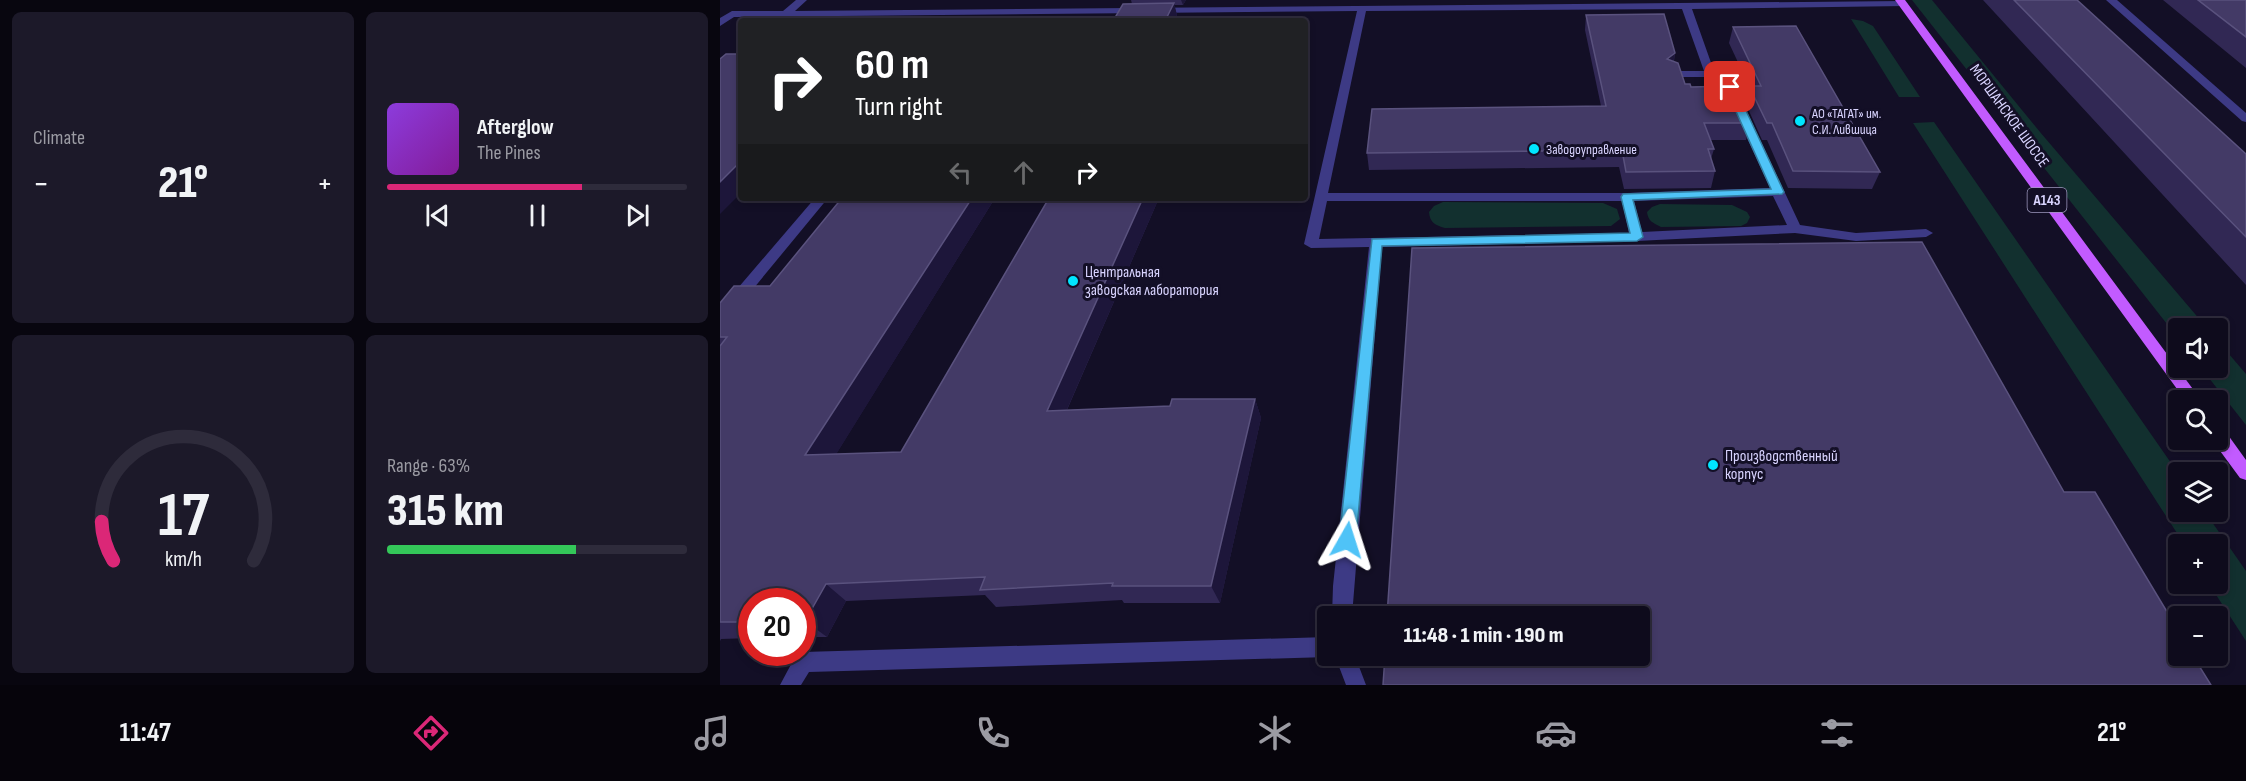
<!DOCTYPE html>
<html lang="en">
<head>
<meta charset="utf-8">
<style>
	:root { --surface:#0e0b1c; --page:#1c1929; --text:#f1f3f6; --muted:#9b9ba3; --line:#2e2b3b; --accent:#db2777 }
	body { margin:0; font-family:"Sofia Sans Condensed",sans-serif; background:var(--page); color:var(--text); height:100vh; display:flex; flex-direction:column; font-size:22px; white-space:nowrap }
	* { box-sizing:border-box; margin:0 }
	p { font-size:20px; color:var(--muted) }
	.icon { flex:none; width:33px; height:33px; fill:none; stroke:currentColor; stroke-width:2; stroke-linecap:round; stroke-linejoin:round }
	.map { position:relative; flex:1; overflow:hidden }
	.side { display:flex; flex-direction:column; gap:12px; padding:12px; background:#08060f; width:720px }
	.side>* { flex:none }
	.top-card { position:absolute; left:18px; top:18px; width:570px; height:183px; border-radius:6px; box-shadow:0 3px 9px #0003,0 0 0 2px var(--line); background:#202124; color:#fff; overflow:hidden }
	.tools { position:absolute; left:1448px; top:318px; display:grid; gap:12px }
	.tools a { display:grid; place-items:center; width:60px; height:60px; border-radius:6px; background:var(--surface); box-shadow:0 3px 9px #0003,0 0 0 2px var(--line); font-size:30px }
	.speed { position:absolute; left:18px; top:588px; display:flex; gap:12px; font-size:30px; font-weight:700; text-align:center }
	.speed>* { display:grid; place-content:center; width:78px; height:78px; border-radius:50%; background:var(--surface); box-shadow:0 3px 9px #0003,0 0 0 2px var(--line); line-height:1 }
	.speed .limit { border:9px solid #d22; background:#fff; color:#111 }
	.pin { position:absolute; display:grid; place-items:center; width:51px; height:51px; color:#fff; margin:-26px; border-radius:12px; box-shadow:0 3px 9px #0006 }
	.me { position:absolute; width:66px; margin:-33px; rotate:6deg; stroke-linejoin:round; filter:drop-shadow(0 0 4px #0008) }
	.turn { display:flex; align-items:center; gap:21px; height:126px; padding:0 18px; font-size:27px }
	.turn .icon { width:78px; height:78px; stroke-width:2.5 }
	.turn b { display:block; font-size:42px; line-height:51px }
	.lanes { display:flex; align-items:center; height:57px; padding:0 18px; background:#0003; justify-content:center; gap:30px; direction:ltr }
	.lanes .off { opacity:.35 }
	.big { font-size:45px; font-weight:800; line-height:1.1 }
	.side .widget { flex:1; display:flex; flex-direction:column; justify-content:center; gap:9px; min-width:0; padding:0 21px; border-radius:9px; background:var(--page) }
	.side .dial { align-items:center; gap:0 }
	.dial svg { height:156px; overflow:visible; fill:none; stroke:var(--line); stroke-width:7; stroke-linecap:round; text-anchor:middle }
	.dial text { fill:var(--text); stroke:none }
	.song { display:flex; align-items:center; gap:18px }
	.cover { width:72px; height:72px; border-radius:9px; background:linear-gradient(135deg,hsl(270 70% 55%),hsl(290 70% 35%)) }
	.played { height:6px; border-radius:3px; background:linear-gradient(90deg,var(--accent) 65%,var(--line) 65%) }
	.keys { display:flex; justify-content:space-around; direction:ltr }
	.heat { display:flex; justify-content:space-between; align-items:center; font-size:33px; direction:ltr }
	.charge { height:9px; border-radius:4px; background:linear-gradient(90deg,#34c759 63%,var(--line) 0) }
	.side .tiles { flex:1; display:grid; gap:12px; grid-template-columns:repeat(2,1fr) }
	.trip { position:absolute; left:597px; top:606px; width:333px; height:60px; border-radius:6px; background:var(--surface); box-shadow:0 3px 9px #0003,0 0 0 2px var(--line); font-weight:800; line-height:60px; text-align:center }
	.tab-bar { display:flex; height:96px; justify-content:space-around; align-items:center; background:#06040b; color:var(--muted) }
	.tab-bar .icon { width:42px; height:42px }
	.tab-bar .selected { color:var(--accent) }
	.tab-bar b { font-size:27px; color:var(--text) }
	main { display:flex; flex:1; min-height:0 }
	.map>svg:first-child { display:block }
	.green { fill:#12302f }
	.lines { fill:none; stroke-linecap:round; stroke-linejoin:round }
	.lane { fill:#3d3a85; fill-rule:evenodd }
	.primary { fill:#c25bff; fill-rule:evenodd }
	.wall { fill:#312854 }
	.shaded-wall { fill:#1d163a }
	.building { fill:#433a66; stroke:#5a527e; stroke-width:1.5 }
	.route { fill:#4fc3f7; stroke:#337fa1; stroke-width:1.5 }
	.poi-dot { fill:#00e5ff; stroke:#130f26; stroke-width:2 }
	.labels { text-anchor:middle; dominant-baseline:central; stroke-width:6; stroke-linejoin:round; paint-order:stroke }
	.far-poi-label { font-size:14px; fill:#d9d4ff; stroke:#130f26; text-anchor:start }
	.shield { fill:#130f26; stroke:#9e99be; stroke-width:1.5 }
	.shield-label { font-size:15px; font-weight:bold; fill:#d9d4ff }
	.street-label { font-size:16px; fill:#d9d4ff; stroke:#130f26 }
	.poi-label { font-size:16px; fill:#d9d4ff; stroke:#130f26; text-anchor:start }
</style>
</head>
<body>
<main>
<section class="side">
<div class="tiles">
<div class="widget"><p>Climate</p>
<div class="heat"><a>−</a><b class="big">21°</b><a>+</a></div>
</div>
<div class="widget">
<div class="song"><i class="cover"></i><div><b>Afterglow</b><p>The Pines</p></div></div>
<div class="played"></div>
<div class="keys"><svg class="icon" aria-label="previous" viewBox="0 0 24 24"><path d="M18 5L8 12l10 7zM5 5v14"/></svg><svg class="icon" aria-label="pause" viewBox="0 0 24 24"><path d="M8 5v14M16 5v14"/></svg><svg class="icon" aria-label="next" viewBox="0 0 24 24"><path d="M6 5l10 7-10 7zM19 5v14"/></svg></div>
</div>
<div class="widget dial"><svg viewBox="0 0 100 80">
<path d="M14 69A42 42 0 1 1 86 69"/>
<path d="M14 69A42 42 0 0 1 8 49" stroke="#db2777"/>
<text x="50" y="56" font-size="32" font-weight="700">17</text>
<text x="50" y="72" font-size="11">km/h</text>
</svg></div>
<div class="widget"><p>Range · 63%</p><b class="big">315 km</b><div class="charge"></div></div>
</div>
</section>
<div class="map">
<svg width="1526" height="685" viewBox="0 0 1526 685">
	<rect width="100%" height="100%" fill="#130f26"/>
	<!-- green -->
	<path class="green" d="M 1192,0 L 1212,0 L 1320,132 L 1487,328 L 1458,328 L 1458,338 Z
		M 1131,19 L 1143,21 L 1153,26 L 1200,97 L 1179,97 Z
		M 1214,122 L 1458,473 L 1458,512 L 1485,512 L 1526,571 L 1526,641 L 1489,584 L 1497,584 L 1497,544 L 1464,544 L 1193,123 Z
		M 723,202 L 883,203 L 897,209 L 900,219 L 891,226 L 725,228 C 715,225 710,223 709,212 L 714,206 Z
		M 940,204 L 1012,205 L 1027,212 L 1030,217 L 1027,223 L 1021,226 L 941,227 C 933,223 928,221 927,212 L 932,207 Z
		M 1497,340 L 1526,374 L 1526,425 L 1481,368 L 1497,368 Z"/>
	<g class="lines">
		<!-- lane -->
		<path class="lane" d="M 76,0 L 87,0 L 75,11 L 1183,1 L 1188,4 L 1186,6 L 972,9 L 995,74 L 990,77 L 951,77 L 946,74 L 951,71 L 984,71 L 962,9 L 646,11 L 608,193 L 907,193 L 1050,188 L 1015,112 L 1021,109 L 1027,112 L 1080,225 L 1136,233 L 1206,229 L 1213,233 L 1206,237 L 1136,241 L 1075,233 L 917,241 L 662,247 L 632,616 L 612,616 L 613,586 L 649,247 L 591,248 L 584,244 L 637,11 L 14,17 L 0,26 L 0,18 L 12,11 L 63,11 ZM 1053,196 L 1067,225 L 922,232 L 914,201 ZM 607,201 L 902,201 L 909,233 L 599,239 Z
			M 1386,0 L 1397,0 L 1526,113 L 1526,122 L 1522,121 Z
			M 95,198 L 108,198 L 5,323 L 0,324 L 0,309 Z
			M 608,637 L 608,656 L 611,656 L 608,657 L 89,672 L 81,685 L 60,685 L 76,655 L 83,652 Z
			M 615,656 L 635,656 L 646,685 L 626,685 Z"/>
		<!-- primary -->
		<path class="primary" d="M 1175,0 L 1185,0 L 1481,400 L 1465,400 Z
			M 1497,426 L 1503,428 L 1526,460 L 1526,480 L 1520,478 L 1492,440 L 1497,440 Z"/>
	</g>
	<!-- wall -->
	<path class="wall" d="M 411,0 L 466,0 L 463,5 L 454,5 L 457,15 L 454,21 L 393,21 L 412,4 Z
		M 1263,0 L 1357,0 L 1526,154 L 1526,285 Z
		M 1443,0 L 1526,0 L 1526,68 Z
		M 866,15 L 955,53 L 954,61 L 965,84 L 971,87 L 1031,123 L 1026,140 L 990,140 L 994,149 L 991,159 L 995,171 L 991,188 L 904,189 L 899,167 L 649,170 L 647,153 L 881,106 L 865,30 Z
		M 1013,27 L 1160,172 L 1152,189 L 1068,188 L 1047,140 L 1042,140 L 1025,102 L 1029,86 L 1009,43 Z
		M 122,198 L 275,198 L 116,454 L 181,452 L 329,198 L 439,198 L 347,410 L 450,406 L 535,399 L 541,418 L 500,603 L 404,603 L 402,600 L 276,607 L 265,595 L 126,601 L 107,637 L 82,637 L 82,602 L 32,602 L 32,638 L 1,639 L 0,641 L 0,303 L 50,286 Z"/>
	<!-- shaded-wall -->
	<path class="shaded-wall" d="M 461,0 L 466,0 L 463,5 Z
		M 454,3 L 457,15 L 454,21 L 445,21 Z
		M 955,53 L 952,69 L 947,59 Z
		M 21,161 L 21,193 L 0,214 L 0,182 Z
		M 252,198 L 275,198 L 104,474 L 85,455 Z
		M 423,198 L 439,198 L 338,430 L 327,411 Z
		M 535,399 L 541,418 L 500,603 L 491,586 Z
		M 106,584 L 126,601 L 107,637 L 85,621 Z"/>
	<!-- building -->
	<path class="building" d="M 1294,0 L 1357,0 L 1526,154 L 1526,237 Z
		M 1478,0 L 1526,0 L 1526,37 Z
		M 454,3 L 445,21 L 393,21 L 403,4 Z
		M 944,14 L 955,53 L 947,59 L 958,63 L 965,84 L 970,84 L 971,87 L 1013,86 L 1031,123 L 984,123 L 994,149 L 988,149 L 995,171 L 906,172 L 902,150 L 647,153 L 652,109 L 886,106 L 866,15 Z
		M 1076,26 L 1160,172 L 1073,171 L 1052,123 L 1047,123 L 1029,86 L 1041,86 L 1013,27 Z
		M 6,54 L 21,54 L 21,161 L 0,182 L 0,59 Z
		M 122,198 L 252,198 L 85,455 L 181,452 L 329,198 L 423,198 L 327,411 L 450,406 L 452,399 L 535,399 L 491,586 L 392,586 L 393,583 L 260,590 L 265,577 L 106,584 L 85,621 L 82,621 L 82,602 L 32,602 L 32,622 L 0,622 L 0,346 L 7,337 L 0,337 L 0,303 L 14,286 L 50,286 Z
		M 1202,242 L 1344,492 L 1375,492 L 1458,630 L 1458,656 L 1473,656 L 1491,685 L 663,685 L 665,656 L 920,656 L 920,616 L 667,616 L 692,248 Z"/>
	<!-- route -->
	<path class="route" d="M 1010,84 L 1015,87 L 1064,192 L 1062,194 L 913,200 L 923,237 L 917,241 L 662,246 L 636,540 L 633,546 L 627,548 L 622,546 L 619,540 L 652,239 L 910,233 L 901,197 L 903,194 L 1051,189 L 1005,87 Z"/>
	<!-- markers -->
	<g class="poi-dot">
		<circle cx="1080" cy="121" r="6"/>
		<circle cx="814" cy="149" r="6"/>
		<circle cx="353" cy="281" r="6"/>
		<circle cx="993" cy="465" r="6"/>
	</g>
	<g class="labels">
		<!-- far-poi labels -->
		<g class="far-poi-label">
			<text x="1092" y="113">АО «ТАГАТ» им.<tspan x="1092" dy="16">С.И. Лившица</tspan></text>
			<text x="826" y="149">Заводоуправление</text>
		</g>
		<!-- shield labels -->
		<rect class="shield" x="1307.5" y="188" width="39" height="24" rx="4.5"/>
		<g class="shield-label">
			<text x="1327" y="200">А143</text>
		</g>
		<!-- street labels -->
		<g class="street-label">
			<text transform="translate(1289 116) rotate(54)">МОРШАНСКОЕ ШОССЕ</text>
		</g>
		<!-- poi labels -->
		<g class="poi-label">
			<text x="365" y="272">Центральная<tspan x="365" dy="18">заводская лаборатория</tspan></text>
			<text x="1005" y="456">Производственный<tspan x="1005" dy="18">корпус</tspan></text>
		</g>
	</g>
</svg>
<div class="tools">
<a><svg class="icon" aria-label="sound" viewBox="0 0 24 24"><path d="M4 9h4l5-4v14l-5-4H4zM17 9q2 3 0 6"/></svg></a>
<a><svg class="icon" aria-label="search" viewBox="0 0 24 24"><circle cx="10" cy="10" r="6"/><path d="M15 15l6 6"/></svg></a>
<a><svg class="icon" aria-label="layers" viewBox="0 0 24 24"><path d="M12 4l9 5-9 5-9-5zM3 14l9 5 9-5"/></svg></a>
<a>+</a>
<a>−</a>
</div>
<div class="speed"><div class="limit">20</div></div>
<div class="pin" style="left:1010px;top:87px;background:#d93025"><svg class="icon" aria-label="arrive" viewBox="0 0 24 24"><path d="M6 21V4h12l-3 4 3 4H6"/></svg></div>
<svg class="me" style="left:627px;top:540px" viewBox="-20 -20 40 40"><path d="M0-17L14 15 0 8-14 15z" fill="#4fc3f7" stroke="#fff" stroke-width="4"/></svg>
<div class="trip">11:48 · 1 min · 190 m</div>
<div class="top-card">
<div class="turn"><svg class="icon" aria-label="right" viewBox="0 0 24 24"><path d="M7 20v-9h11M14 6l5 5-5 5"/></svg><div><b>60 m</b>Turn right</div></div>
<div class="lanes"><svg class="icon off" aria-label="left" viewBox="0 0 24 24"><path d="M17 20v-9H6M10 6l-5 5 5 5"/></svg><svg class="icon off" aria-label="ahead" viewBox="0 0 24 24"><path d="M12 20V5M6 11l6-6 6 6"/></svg><svg class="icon" aria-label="right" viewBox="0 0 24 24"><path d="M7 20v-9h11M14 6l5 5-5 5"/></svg></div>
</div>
</div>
</main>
<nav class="tab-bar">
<b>11:47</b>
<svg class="icon selected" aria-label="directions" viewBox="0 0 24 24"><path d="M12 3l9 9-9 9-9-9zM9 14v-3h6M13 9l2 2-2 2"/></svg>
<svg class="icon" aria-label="music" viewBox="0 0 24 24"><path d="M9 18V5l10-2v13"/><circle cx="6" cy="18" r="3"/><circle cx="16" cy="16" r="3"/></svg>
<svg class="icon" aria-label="phone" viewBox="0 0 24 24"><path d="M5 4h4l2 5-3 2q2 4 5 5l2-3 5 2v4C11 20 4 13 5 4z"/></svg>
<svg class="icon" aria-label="climate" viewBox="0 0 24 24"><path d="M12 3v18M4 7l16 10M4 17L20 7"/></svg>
<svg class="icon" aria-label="car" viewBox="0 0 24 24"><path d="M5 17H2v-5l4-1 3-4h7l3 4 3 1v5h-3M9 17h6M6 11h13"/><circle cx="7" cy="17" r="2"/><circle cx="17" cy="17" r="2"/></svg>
<svg class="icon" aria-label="filters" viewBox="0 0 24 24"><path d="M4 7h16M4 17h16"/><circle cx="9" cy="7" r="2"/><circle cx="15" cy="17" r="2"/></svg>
<b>21°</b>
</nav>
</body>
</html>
